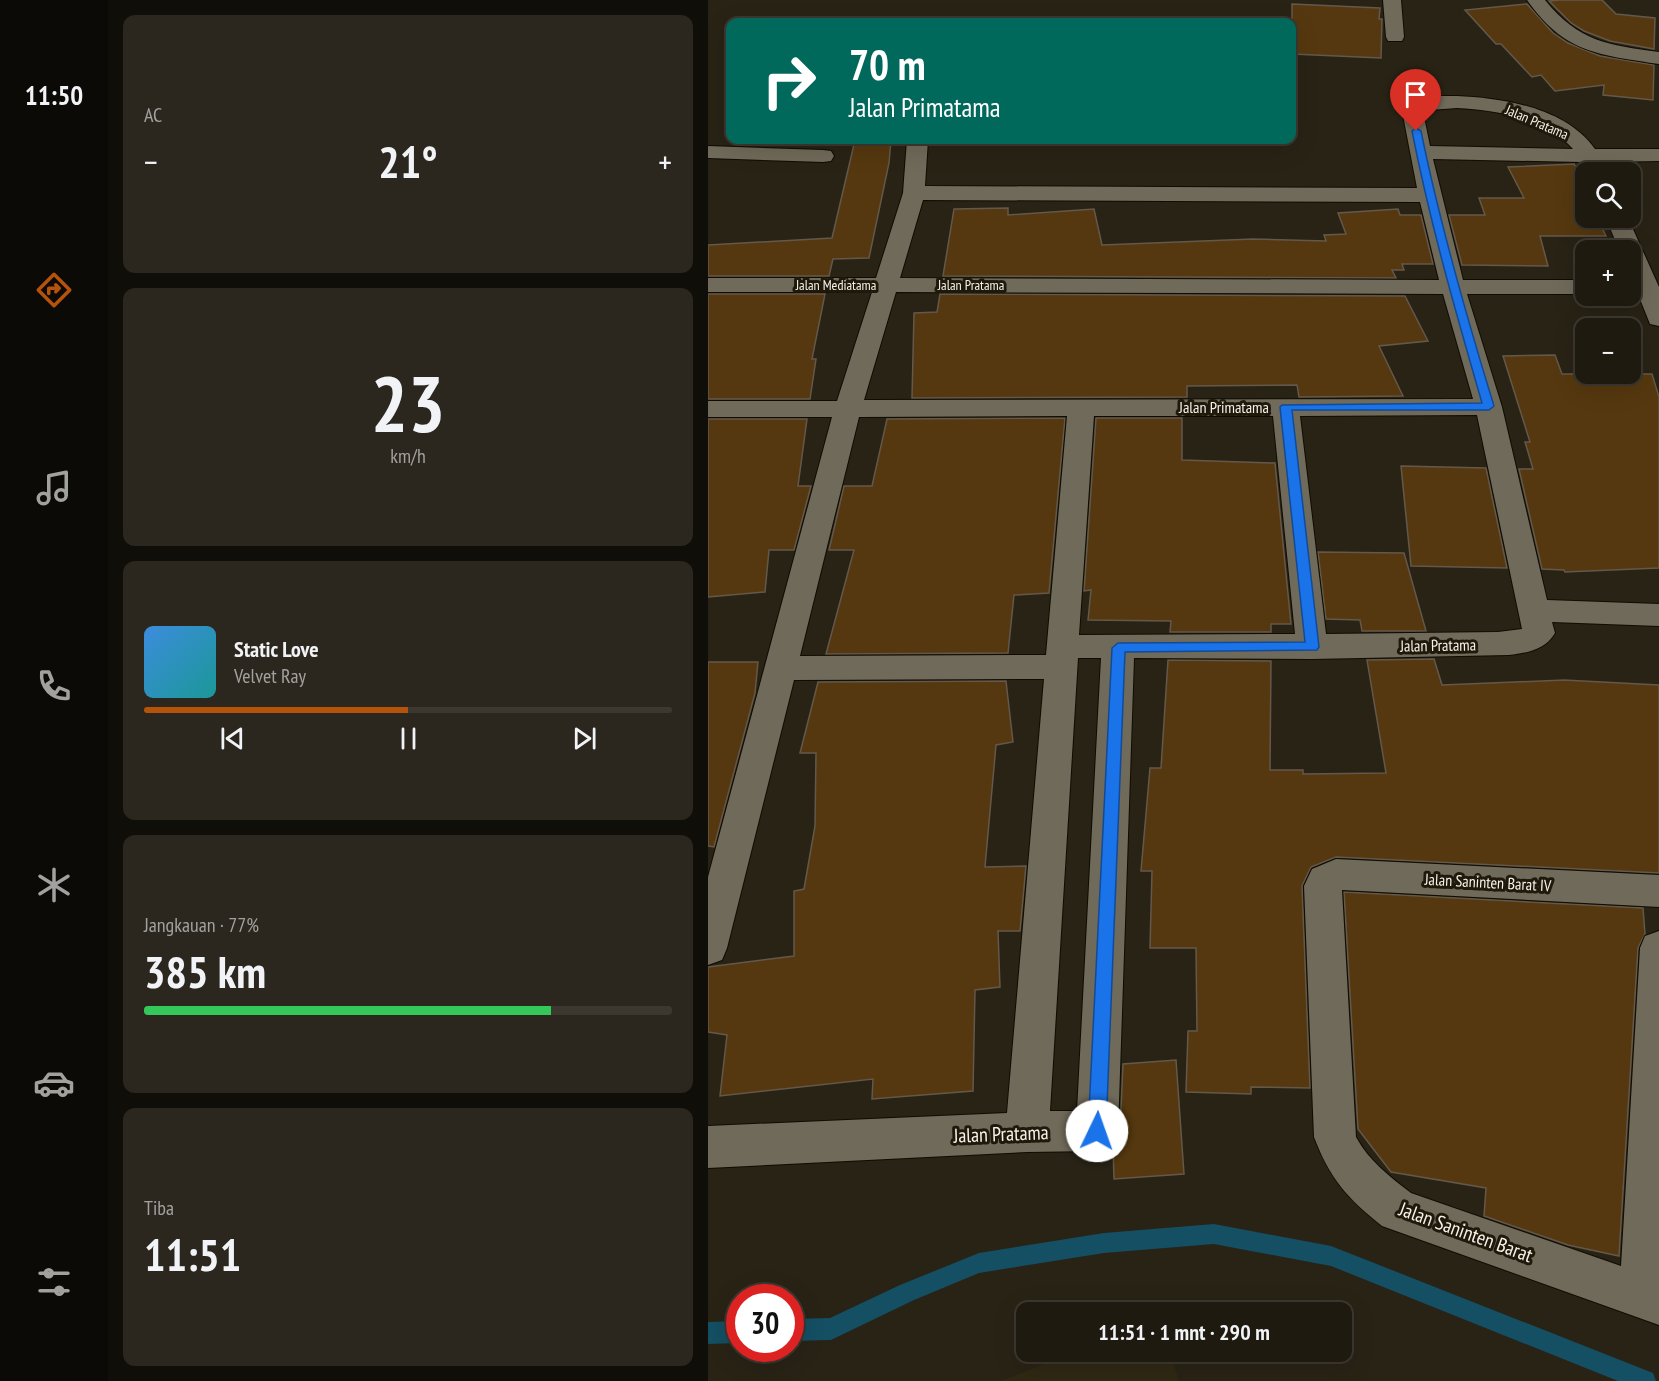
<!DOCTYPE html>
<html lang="id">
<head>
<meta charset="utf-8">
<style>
	:root { --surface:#1e1a10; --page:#2b271e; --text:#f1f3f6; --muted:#a1a19f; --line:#3c3830; --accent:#b45309 }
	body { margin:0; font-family:"PT Sans Narrow",sans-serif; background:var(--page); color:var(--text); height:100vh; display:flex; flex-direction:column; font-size:22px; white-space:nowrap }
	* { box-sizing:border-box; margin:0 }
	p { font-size:20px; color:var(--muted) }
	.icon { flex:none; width:33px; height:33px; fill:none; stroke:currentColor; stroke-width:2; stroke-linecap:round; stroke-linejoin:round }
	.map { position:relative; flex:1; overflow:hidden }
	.details { display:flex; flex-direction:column; gap:15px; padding:15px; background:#100e09; width:600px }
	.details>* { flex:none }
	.guide { position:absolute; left:18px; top:18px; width:570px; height:126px; border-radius:12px; box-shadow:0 6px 24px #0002,0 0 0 2px var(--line); background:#00695c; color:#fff; overflow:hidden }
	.buttons { position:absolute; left:867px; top:162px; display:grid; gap:12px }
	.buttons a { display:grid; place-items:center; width:66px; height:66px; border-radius:12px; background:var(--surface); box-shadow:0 6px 24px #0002,0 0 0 2px var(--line); font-size:30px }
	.speed { position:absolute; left:18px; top:1284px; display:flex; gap:12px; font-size:30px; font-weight:700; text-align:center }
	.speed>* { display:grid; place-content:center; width:78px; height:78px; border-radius:50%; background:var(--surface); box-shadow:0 6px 24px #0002,0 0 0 2px var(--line); line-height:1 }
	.speed .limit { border:9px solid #d22; background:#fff; color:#111 }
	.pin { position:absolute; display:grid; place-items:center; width:51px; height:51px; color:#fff; margin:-62px -26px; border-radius:50% 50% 50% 0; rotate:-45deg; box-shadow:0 0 6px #0007 }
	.pin .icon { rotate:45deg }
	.me { position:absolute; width:66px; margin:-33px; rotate:3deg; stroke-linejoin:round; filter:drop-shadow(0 0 4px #0008) }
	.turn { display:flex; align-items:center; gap:21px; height:126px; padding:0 24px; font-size:27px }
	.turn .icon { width:78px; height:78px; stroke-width:2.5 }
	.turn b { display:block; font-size:42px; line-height:51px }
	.big { font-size:45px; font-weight:700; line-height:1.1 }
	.details .tile { flex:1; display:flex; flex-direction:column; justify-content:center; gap:9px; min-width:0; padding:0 21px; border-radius:12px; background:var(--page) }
	.details .dial { align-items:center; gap:0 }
	.dial b { font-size:78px; line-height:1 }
	.song { display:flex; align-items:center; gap:18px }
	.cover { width:72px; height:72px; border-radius:9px; background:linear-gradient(135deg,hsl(210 70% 55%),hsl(180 70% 35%)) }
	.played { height:6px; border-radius:3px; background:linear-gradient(90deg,var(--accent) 50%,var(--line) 50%) }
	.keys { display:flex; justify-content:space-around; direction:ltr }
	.heat { display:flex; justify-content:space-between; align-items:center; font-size:33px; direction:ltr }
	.charge { height:9px; border-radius:4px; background:linear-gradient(90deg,#34c759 77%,var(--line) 0) }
	.trip { position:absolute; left:308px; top:1302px; width:336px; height:60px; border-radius:12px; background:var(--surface); box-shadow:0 6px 24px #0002,0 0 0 2px var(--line); font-weight:700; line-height:60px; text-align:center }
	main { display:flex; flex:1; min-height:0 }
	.dock { display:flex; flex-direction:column; width:108px; justify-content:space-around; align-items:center; background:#0c0a06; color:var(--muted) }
	.dock .icon { width:42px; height:42px }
	.dock .selected { color:var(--accent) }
	.dock b { font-size:27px; color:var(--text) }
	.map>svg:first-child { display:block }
	.built { fill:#2f2813 }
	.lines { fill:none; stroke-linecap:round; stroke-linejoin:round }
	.stream { fill:#144f64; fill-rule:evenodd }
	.building { fill:#55380f; stroke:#64584b; stroke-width:1.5 }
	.street-casing { stroke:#100c02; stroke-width:2 }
	.street { fill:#706a5a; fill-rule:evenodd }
	.route { fill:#1a73e8; stroke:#114b97; stroke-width:1.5 }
	.labels { text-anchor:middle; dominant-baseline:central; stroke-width:6; stroke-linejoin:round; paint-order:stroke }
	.far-street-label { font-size:14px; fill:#f6f2e9; stroke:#1e190b }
	.street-label { font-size:16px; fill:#f6f2e9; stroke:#1e190b }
	.near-street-label { font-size:20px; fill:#f6f2e9; stroke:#1e190b }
</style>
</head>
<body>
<main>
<nav class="dock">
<b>11:50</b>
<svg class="icon selected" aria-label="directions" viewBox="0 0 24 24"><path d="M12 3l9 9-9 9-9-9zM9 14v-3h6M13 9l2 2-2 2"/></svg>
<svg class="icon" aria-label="music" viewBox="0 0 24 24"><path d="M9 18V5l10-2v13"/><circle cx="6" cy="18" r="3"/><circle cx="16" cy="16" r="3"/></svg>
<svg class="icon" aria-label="phone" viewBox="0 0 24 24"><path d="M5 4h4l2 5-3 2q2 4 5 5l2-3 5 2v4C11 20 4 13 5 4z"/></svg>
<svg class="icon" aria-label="climate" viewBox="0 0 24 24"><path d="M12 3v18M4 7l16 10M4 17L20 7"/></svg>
<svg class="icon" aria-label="car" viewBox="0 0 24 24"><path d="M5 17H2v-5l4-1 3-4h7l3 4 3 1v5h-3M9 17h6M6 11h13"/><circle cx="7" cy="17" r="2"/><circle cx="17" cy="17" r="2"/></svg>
<svg class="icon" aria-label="filters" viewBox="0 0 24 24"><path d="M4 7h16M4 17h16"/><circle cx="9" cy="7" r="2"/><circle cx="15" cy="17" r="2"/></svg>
</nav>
<section class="details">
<div class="tile"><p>AC</p>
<div class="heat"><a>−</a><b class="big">21°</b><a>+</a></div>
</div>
<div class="tile dial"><b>23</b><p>km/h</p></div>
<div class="tile">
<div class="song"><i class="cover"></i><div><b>Static Love</b><p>Velvet Ray</p></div></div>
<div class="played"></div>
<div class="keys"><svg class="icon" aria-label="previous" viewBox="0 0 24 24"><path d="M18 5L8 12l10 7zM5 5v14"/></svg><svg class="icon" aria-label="pause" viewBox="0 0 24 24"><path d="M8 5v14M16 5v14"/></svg><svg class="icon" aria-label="next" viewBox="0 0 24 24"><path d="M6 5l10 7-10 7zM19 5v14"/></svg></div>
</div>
<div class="tile"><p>Jangkauan · 77%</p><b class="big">385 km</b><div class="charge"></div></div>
<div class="tile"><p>Tiba</p><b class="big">11:51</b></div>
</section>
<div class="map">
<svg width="951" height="1381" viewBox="0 0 951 1381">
	<rect width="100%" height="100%" fill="#282315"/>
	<!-- built -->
	<path class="built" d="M 367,1352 L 462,1352 L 471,1381 L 293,1381 Z"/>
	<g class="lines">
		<!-- stream -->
		<path class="stream" d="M 506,1224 L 623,1246 L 945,1373 L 948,1381 L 910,1381 L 623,1266 L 506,1244 L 396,1253 L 271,1273 L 206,1300 L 123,1340 L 82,1341 L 82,1319 L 122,1318 L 192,1285 L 271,1253 L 396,1233 Z
			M 32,1321 L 32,1343 L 0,1344 L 0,1322 Z"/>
	</g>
	<!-- building -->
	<path class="building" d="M 852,0 L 894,0 L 908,14 L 947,18 L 946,49 L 902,41 L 876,31 L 863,23 L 841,1 Z
		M 584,4 L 672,8 L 671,19 L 674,19 L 673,58 L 584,54 Z
		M 819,4 L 845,33 L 860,43 L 892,56 L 946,65 L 945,100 L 895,95 L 896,85 L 847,91 L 833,75 L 824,77 L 793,44 L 788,44 L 757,10 Z
		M 147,140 L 183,140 L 181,163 L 161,258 L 125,259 L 121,276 L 0,276 L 0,245 L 124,238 Z
		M 866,164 L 878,183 L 878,218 L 889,218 L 898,236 L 832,236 L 840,266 L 754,265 L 741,215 L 777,215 L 771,198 L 816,198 L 800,167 Z
		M 300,208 L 300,215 L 386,209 L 394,245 L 545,239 L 618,241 L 616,235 L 638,234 L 630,213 L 690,209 L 692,215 L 713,215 L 725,264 L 694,264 L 696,270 L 684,270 L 688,278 L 235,276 L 246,209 Z
		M 0,294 L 117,294 L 104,359 L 108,359 L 102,399 L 0,399 Z
		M 232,294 L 697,296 L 720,341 L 671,346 L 695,396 L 591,397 L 589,385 L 479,386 L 479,397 L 204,398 L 206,313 L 229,312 Z
		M 847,355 L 854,374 L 944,374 L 951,397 L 951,568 L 857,572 L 856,570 L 834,569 L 811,469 L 825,469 L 817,442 L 822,442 L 795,356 Z
		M 357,418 L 341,593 L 306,595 L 300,653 L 118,654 L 146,550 L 121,550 L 136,486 L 164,486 L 179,419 Z
		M 388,418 L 474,418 L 474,460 L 567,463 L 583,624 L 563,624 L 563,632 L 462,632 L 463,621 L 380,620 L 383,590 L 376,591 Z
		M 0,419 L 99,419 L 90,486 L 103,486 L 86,550 L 61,550 L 57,592 L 0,597 Z
		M 693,466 L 778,468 L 799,568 L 703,566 Z
		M 610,552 L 696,553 L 718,631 L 654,631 L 652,620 L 618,619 Z
		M 726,659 L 734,685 L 856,680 L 951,685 L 951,873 L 628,857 L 603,867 L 594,886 L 602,1088 L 543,1087 L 543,1094 L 478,1092 L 480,1031 L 489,1031 L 488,948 L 442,948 L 444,871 L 433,871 L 442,768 L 453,768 L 460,660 L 563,661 L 562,770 L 595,770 L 595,774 L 678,773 L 659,660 Z
		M 0,662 L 50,662 L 47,693 L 6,847 L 0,846 Z
		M 298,681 L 305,742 L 288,745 L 277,867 L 318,866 L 312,931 L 290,931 L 292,987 L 267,990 L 265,1091 L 164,1099 L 165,1079 L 12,1096 L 19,1035 L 0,1032 L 0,967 L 86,956 L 86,891 L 96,889 L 107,826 L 108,753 L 92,753 L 110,682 Z
		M 636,892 L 935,908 L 937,934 L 930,948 L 911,1256 L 860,1245 L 776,1216 L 778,1188 L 683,1172 L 650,1129 Z
		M 468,1060 L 476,1174 L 406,1179 L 405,1147 L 412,1131 L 415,1064 Z"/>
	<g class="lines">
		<defs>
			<path id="street" d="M 675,0 L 693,0 L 696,37 L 694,41 L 680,41 L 678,37 Z
				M 819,0 L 837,0 C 871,42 900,45 951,52 L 951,64 C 891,55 856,53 819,0 Z
				M 749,96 C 796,98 858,108 887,149 L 951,149 L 951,161 L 895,162 L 900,172 L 878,172 L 873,162 L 725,159 L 755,280 L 878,280 L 878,294 L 759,294 L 794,407 L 839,600 L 951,604 L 951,626 L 844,622 L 847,633 C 837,650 819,653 801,655 L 604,659 L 426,658 L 410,1131 L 404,1145 L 389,1151 L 319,1152 L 0,1168 L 0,1126 L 299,1113 L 336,679 L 86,680 L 19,948 L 14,960 L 0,965 L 0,877 L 124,417 L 0,417 L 0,401 L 129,401 L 164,292 L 0,292 L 0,278 L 168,278 L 195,193 L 199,140 L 220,140 L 217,186 L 709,188 L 694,110 C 705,94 732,96 749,96 ZM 749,108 C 789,110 837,118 865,149 L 722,146 L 715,112 L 721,110 ZM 215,200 L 712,202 L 731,280 L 192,278 ZM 188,292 L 735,294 L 765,399 L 156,400 ZM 769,415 L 814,629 L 790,632 L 618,634 L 592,416 ZM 359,416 L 338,655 L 92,656 L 151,417 ZM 386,416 L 565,416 L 587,634 L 371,635 ZM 370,658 L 393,658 L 369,1111 L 342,1111 Z
				M 0,146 L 115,150 L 123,151 L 126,156 L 123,161 L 115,162 L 0,158 Z
				M 898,218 L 920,218 L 951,287 L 951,326 L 942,324 L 930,294 L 922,294 L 922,250 L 911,250 Z
				M 628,859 L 951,875 L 951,907 L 634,890 L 648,1137 C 661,1161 682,1177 703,1193 L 913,1266 L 932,948 L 937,936 L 951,931 L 951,1325 L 674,1226 C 639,1198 622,1179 606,1137 L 596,886 L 604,869 Z"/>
		</defs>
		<!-- street casing -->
		<use href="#street" class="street-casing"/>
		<!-- street -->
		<use href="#street" class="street"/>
	</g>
	<!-- route -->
	<path class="route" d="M 708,128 L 713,131 C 732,225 758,315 786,406 L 781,410 L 584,410 L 611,647 L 609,650 L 417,652 L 398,1131 L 395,1137 L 389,1140 L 383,1137 L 380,1131 L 404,648 L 410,643 L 597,642 L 572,407 L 574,405 L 774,403 C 748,313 722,223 704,131 Z"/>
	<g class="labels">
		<!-- far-street labels -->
		<g class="far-street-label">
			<text transform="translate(829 122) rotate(23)">Jalan Pratama</text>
			<text x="128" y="285">Jalan Mediatama</text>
			<text x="263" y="285">Jalan Pratama</text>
		</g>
		<!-- street labels -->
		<g class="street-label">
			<text x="516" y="407">Jalan Primatama</text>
			<text transform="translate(730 645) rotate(-1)">Jalan Pratama</text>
			<text transform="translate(780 882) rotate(3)">Jalan Saninten Barat IV</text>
		</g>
		<!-- near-street labels -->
		<g class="near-street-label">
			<text transform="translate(293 1134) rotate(-2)">Jalan Pratama</text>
			<text transform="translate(758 1232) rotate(20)">Jalan Saninten Barat</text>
		</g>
	</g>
</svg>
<div class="buttons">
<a><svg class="icon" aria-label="search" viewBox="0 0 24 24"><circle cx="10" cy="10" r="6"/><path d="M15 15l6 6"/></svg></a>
<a>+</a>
<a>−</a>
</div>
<div class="speed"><div class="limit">30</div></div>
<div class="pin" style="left:708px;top:131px;background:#d93025"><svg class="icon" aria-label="arrive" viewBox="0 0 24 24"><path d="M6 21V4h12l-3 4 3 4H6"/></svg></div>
<svg class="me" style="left:389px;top:1131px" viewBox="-20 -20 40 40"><circle r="19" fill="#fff"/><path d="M0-13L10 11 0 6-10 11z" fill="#1a73e8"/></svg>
<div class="trip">11:51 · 1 mnt · 290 m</div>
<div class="guide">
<div class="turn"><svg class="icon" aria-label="right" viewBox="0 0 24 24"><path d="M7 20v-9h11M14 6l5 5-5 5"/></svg><div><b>70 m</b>Jalan Primatama</div></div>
</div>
</div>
</main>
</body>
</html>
